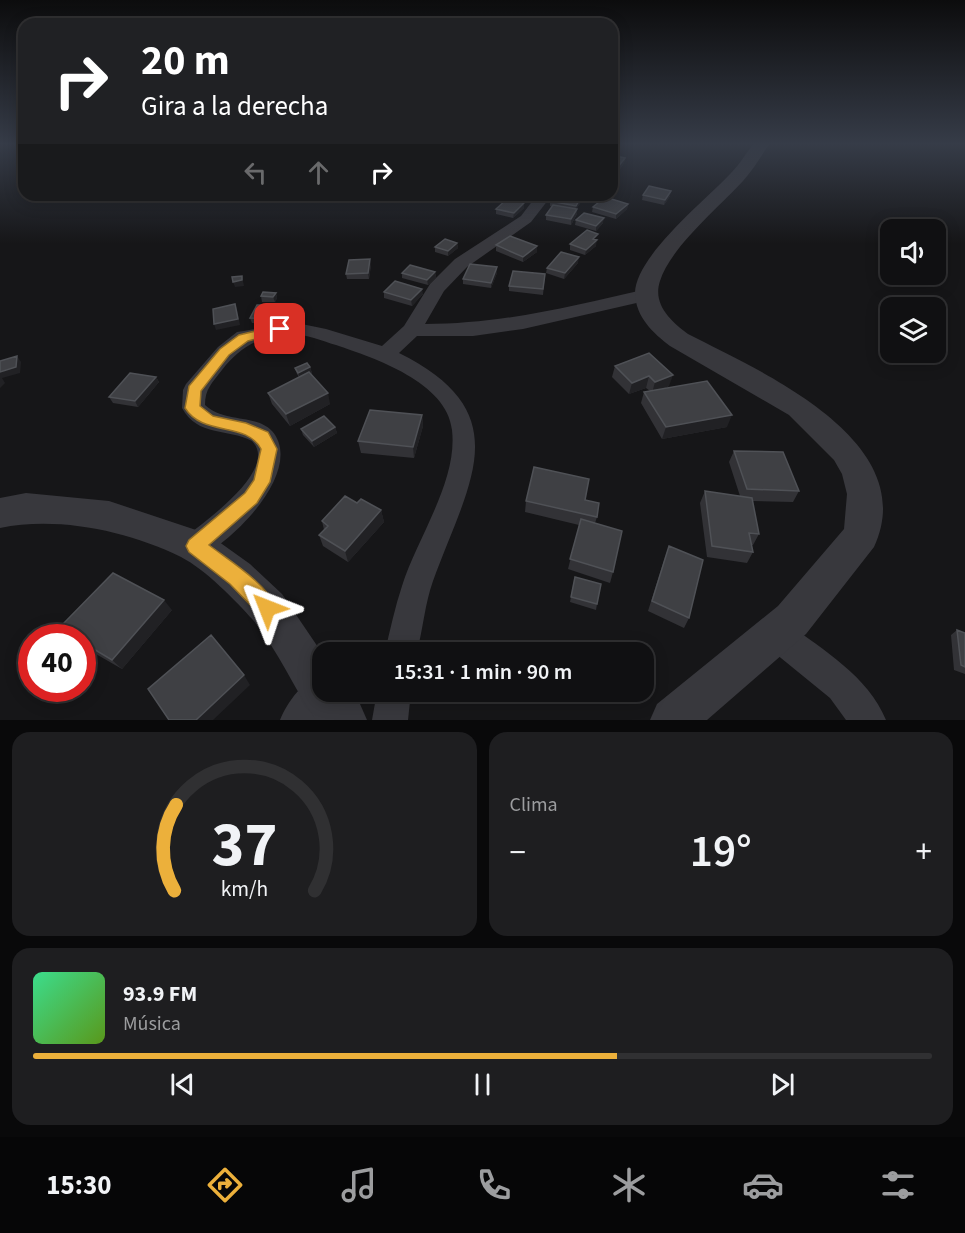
<!DOCTYPE html>
<html lang="es">
<head>
<meta charset="utf-8">
<style>
	:root { --surface:#101012; --page:#1e1e20; --text:#f1f3f6; --muted:#9c9d9f; --line:#303032; --accent:#ecb03b }
	body { margin:0; font-family:"Source Sans 3",sans-serif; background:var(--page); color:var(--text); height:100vh; display:flex; flex-direction:column; font-size:22px; white-space:nowrap }
	* { box-sizing:border-box; margin:0 }
	p { font-size:20px; color:var(--muted) }
	.icon { flex:none; width:33px; height:33px; fill:none; stroke:currentColor; stroke-width:2; stroke-linecap:round; stroke-linejoin:round }
	.map { position:relative; height:720px; overflow:hidden }
	.drawer { display:flex; flex-direction:column; gap:12px; padding:12px; background:#09090a; flex:1 }
	.drawer>* { flex:none }
	.guide { position:absolute; left:18px; top:18px; width:600px; height:183px; border-radius:18px; box-shadow:0 3px 15px #0003,0 0 0 2px var(--line); background:#202124; color:#fff; overflow:hidden }
	.tools { position:absolute; left:880px; top:219px; display:grid; gap:12px }
	.tools a { display:grid; place-items:center; width:66px; height:66px; border-radius:12px; background:var(--surface); box-shadow:0 3px 15px #0003,0 0 0 2px var(--line); font-size:30px }
	.speed { position:absolute; left:18px; top:624px; display:flex; gap:12px; font-size:30px; font-weight:700; text-align:center }
	.speed>* { display:grid; place-content:center; width:78px; height:78px; border-radius:50%; background:var(--surface); box-shadow:0 3px 15px #0003,0 0 0 2px var(--line); line-height:1 }
	.speed .limit { border:9px solid #d22; background:#fff; color:#111 }
	.pin { position:absolute; display:grid; place-items:center; width:51px; height:51px; color:#fff; margin:-26px; border-radius:12px; box-shadow:0 3px 9px #0006 }
	.me { position:absolute; width:66px; margin:-33px; rotate:315deg; stroke-linejoin:round; filter:drop-shadow(0 0 4px #0008) }
	.turn { display:flex; align-items:center; gap:21px; height:126px; padding:0 24px; font-size:27px }
	.turn .icon { width:78px; height:78px; stroke-width:2.5 }
	.turn b { display:block; font-size:42px; line-height:51px }
	.lanes { display:flex; align-items:center; height:57px; padding:0 24px; background:#0003; justify-content:center; gap:30px; direction:ltr }
	.lanes .off { opacity:.35 }
	.big { font-size:45px; font-weight:600; line-height:1.1 }
	.drawer .widget { flex:1; display:flex; flex-direction:column; justify-content:center; gap:9px; min-width:0; padding:0 21px; border-radius:18px; background:var(--page) }
	.drawer .dial { align-items:center; gap:0 }
	.dial svg { height:156px; overflow:visible; fill:none; stroke:var(--line); stroke-width:7; stroke-linecap:round; text-anchor:middle }
	.dial text { fill:var(--text); stroke:none }
	.song { display:flex; align-items:center; gap:18px }
	.cover { width:72px; height:72px; border-radius:9px; background:linear-gradient(135deg,hsl(150 70% 55%),hsl(90 70% 35%)) }
	.played { height:6px; border-radius:3px; background:linear-gradient(90deg,var(--accent) 65%,var(--line) 65%) }
	.keys { display:flex; justify-content:space-around; direction:ltr }
	.heat { display:flex; justify-content:space-between; align-items:center; font-size:33px; direction:ltr }
	.drawer .tiles { flex:1; display:grid; gap:12px; grid-template-columns:1fr 1fr }
	.widget:last-child { grid-column:span 2 }
	.trip { position:absolute; left:312px; top:642px; width:342px; height:60px; border-radius:18px; background:var(--surface); box-shadow:0 3px 15px #0003,0 0 0 2px var(--line); font-weight:600; line-height:60px; text-align:center }
	.tab-bar { display:flex; height:96px; justify-content:space-around; align-items:center; background:#060607; color:var(--muted) }
	.tab-bar .icon { width:42px; height:42px }
	.tab-bar .current { color:var(--accent) }
	.tab-bar b { font-size:27px; color:var(--text) }
	.map>svg:first-child { display:block }
	.lines { fill:none; stroke-linecap:round; stroke-linejoin:round }
	.minor { fill:#38383d; fill-rule:evenodd }
	.tertiary { fill:#38383d; fill-rule:evenodd }
	.wall { fill:#323236 }
	.shaded-wall { fill:#212124 }
	.building { fill:#3f4044; stroke:#4f5156; stroke-width:1.5 }
	.route { fill:#ecb03b; stroke:#997226; stroke-width:1.5 }
</style>
</head>
<body>
<div class="map">
<svg width="965" height="720" viewBox="0 0 965 720">
	<rect width="100%" height="100%" fill="#161618"/>
	<g class="lines">
		<!-- minor -->
		<path class="minor" d="M 537,195 L 552,195 L 531,222 L 467,267 L 444,291 L 425,324 C 502,324 573,306 647,289 L 656,295 L 654,299 L 523,329 L 473,336 L 417,336 L 399,353 C 520,413 469,482 433,581 C 425,603 423,629 417,652 L 385,652 C 390,630 395,607 402,586 C 417,538 458,481 452,430 C 447,382 374,358 336,345 C 322,341 306,334 292,334 C 262,334 240,347 222,370 C 212,383 205,389 205,405 C 224,423 256,414 272,431 C 306,470 230,546 195,559 L 185,555 L 181,546 L 185,537 C 203,523 280,469 252,441 C 227,428 198,437 182,408 L 183,390 L 186,384 L 218,347 L 237,332 L 244,331 L 292,322 L 326,329 L 382,346 L 404,326 L 430,284 L 455,259 L 521,216 Z
			M 776,618 L 787,623 C 823,650 868,676 886,720 L 846,720 L 830,698 L 765,645 L 760,634 L 765,623 Z
			M 322,673 L 322,692 L 338,692 L 320,720 L 280,720 C 288,701 303,681 322,673 Z
			M 377,692 L 411,692 L 408,720 L 372,720 Z"/>
		<!-- tertiary -->
		<path class="tertiary" d="M 754,143 L 770,143 C 761,156 753,170 743,181 C 719,207 670,248 660,281 C 652,305 672,322 688,334 C 760,371 923,441 874,547 L 806,634 L 707,720 L 650,720 L 657,704 L 778,606 L 844,529 L 847,494 L 842,474 L 834,460 L 789,415 L 670,346 C 653,333 636,317 635,294 C 634,257 707,199 731,173 C 740,164 746,153 754,143 Z
			M 26,493 L 109,501 L 208,534 L 250,564 L 282,594 L 322,653 L 322,692 L 350,692 L 360,704 L 367,720 L 316,720 C 294,689 278,650 253,620 C 235,600 206,570 181,557 C 128,531 58,516 0,528 L 0,498 Z"/>
	</g>
	<!-- wall -->
	<path class="wall" d="M 612,155 L 625,158 L 624,163 L 618,172 L 612,171 Z
		M 520,195 L 533,195 L 533,200 L 520,199 Z
		M 643,195 L 670,196 L 664,205 L 642,200 Z
		M 550,201 L 581,202 L 576,209 L 577,214 L 571,225 L 546,220 L 546,215 L 552,207 L 550,206 Z
		M 524,203 L 524,208 L 513,218 L 496,214 L 496,209 Z
		M 628,204 L 627,209 L 616,219 L 592,212 L 593,207 Z
		M 576,220 L 603,223 L 596,231 L 575,225 Z
		M 597,239 L 596,240 L 596,246 L 585,255 L 570,250 L 570,244 Z
		M 457,243 L 458,248 L 448,256 L 435,252 L 435,247 Z
		M 496,245 L 537,252 L 523,262 L 496,251 Z
		M 578,263 L 564,279 L 546,273 L 547,268 Z
		M 371,265 L 369,279 L 347,279 L 346,274 Z
		M 497,267 L 497,273 L 491,288 L 463,284 L 463,279 Z
		M 435,272 L 436,277 L 428,285 L 402,278 L 402,273 Z
		M 545,274 L 543,295 L 509,291 L 509,286 Z
		M 384,292 L 423,294 L 412,306 L 384,298 Z
		M 276,293 L 277,298 L 275,302 L 262,302 L 261,296 Z
		M 282,311 L 275,324 L 252,323 L 250,318 Z
		M 649,353 L 669,386 L 665,388 L 727,427 L 662,439 L 641,403 L 644,392 L 650,391 L 646,388 L 629,394 L 612,377 L 615,366 Z
		M 310,367 L 312,373 L 311,374 L 330,404 L 290,426 L 272,404 L 268,393 L 299,377 L 297,374 L 295,368 Z
		M 156,377 L 159,382 L 138,407 L 113,403 L 109,397 Z
		M 422,415 L 423,426 L 414,458 L 361,453 L 358,441 Z
		M 335,427 L 337,433 L 314,447 L 303,435 L 301,429 Z
		M 734,451 L 799,491 L 793,502 L 752,501 L 759,534 L 753,545 L 751,545 L 753,552 L 747,563 L 707,557 L 700,503 L 705,491 L 740,496 L 729,462 Z
		M 585,500 L 597,517 L 595,523 L 613,572 L 610,583 L 568,569 L 579,525 L 525,512 L 526,501 Z
		M 381,510 L 384,522 L 348,562 L 323,546 L 319,535 L 324,530 L 322,521 Z
		M 669,546 L 689,618 L 684,628 L 648,611 L 665,557 Z
		M 575,577 L 597,604 L 596,610 L 570,602 Z
		M 172,610 L 122,669 L 82,646 L 82,638 L 69,638 L 59,628 Z
		M 957,630 L 965,633 L 965,674 L 954,670 L 951,635 Z"/>
	<!-- shaded-wall -->
	<path class="shaded-wall" d="M 625,158 L 624,163 L 618,172 L 618,167 Z
		M 671,191 L 670,196 L 664,205 L 665,200 Z
		M 581,197 L 581,202 L 575,211 L 576,206 Z
		M 524,203 L 524,208 L 513,218 L 514,213 Z
		M 628,204 L 627,209 L 616,219 L 616,214 Z
		M 577,209 L 577,214 L 571,225 L 571,219 Z
		M 604,218 L 603,223 L 596,231 L 596,226 Z
		M 597,240 L 596,246 L 585,255 L 586,250 Z
		M 457,243 L 458,248 L 448,256 L 448,251 Z
		M 537,246 L 537,252 L 523,262 L 523,257 Z
		M 579,257 L 578,263 L 564,279 L 565,273 Z
		M 370,259 L 371,265 L 369,279 L 368,273 Z
		M 497,267 L 497,273 L 491,288 L 491,283 Z
		M 435,272 L 436,277 L 428,285 L 427,280 Z
		M 242,276 L 244,286 L 235,287 L 233,282 Z
		M 422,289 L 423,294 L 412,306 L 411,300 Z
		M 276,293 L 277,298 L 275,302 L 273,297 Z
		M 235,304 L 237,309 L 240,325 L 216,330 L 214,324 Z
		M 281,305 L 282,311 L 275,324 L 274,319 Z
		M 17,356 L 21,362 L 20,373 L 2,378 L 5,383 L 0,388 L 0,372 Z
		M 310,367 L 312,373 L 300,378 L 298,373 Z
		M 673,375 L 669,386 L 652,393 L 655,382 Z
		M 649,376 L 646,388 L 629,394 L 632,383 Z
		M 156,377 L 159,382 L 138,407 L 135,401 Z
		M 328,393 L 330,404 L 290,426 L 286,414 Z
		M 422,415 L 423,426 L 414,458 L 413,447 Z
		M 732,415 L 727,427 L 662,439 L 666,427 Z
		M 335,427 L 337,433 L 314,447 L 312,441 Z
		M 381,510 L 384,522 L 348,562 L 345,551 Z
		M 164,600 L 172,610 L 122,669 L 112,660 Z
		M 244,675 L 250,685 L 213,720 L 196,720 Z"/>
	<!-- building -->
	<path class="building" d="M 612,155 L 625,158 L 618,167 L 612,166 Z
		M 649,186 L 671,191 L 665,200 L 643,195 Z
		M 555,195 L 571,195 L 581,197 L 576,206 L 550,201 Z
		M 605,197 L 628,204 L 616,214 L 593,207 Z
		M 507,199 L 524,203 L 514,213 L 496,209 Z
		M 553,205 L 577,209 L 571,219 L 546,215 Z
		M 584,213 L 604,218 L 596,226 L 576,220 Z
		M 587,230 L 598,234 L 593,239 L 597,240 L 586,250 L 570,244 Z
		M 510,236 L 537,246 L 523,257 L 496,245 Z
		M 445,239 L 457,243 L 448,251 L 435,247 Z
		M 561,252 L 579,257 L 565,273 L 547,268 Z
		M 370,259 L 368,273 L 346,274 L 349,260 Z
		M 470,264 L 497,267 L 491,283 L 463,279 Z
		M 410,265 L 435,272 L 427,280 L 402,273 Z
		M 513,271 L 545,274 L 543,289 L 509,286 Z
		M 242,276 L 242,280 L 233,282 L 232,277 Z
		M 395,281 L 422,289 L 411,300 L 384,292 Z
		M 263,292 L 276,293 L 273,297 L 261,296 Z
		M 235,304 L 238,319 L 214,324 L 213,309 Z
		M 257,305 L 281,305 L 274,319 L 250,318 Z
		M 649,353 L 673,375 L 655,382 L 649,376 L 632,383 L 615,366 Z
		M 17,356 L 16,367 L 0,372 L 0,361 Z
		M 307,363 L 310,367 L 298,373 L 295,368 Z
		M 309,372 L 328,393 L 286,414 L 268,393 Z
		M 130,373 L 156,377 L 135,401 L 109,397 Z
		M 707,381 L 732,415 L 666,427 L 644,392 Z
		M 370,410 L 422,415 L 413,447 L 358,441 Z
		M 324,416 L 335,427 L 312,441 L 301,429 Z
		M 734,451 L 783,452 L 799,491 L 747,489 Z
		M 534,467 L 589,479 L 585,500 L 599,503 L 597,517 L 526,501 Z
		M 705,491 L 752,498 L 759,534 L 749,533 L 753,552 L 712,546 Z
		M 345,496 L 357,503 L 361,499 L 381,510 L 345,551 L 319,535 L 328,526 L 322,521 Z
		M 581,519 L 622,531 L 613,572 L 570,559 Z
		M 669,546 L 703,560 L 689,618 L 652,601 Z
		M 113,573 L 164,600 L 112,660 L 82,642 L 82,638 L 75,638 L 59,628 Z
		M 575,577 L 601,584 L 597,604 L 571,597 Z
		M 957,630 L 965,633 L 965,667 L 961,665 Z
		M 211,635 L 244,675 L 196,720 L 169,720 L 148,689 Z"/>
	<!-- sky -->
	<linearGradient id="sky" x2="0" y2="1"><stop stop-color="#0c0c0d"/><stop offset="0.59" stop-color="#363c48"/><stop offset="1" stop-color="#363c48" stop-opacity="0"/></linearGradient>
	<rect width="965" height="244" fill="url(#sky)"/>
	<!-- route -->
	<path class="route" d="M 280,325 L 285,327 L 285,332 L 248,341 L 229,355 L 201,391 L 200,406 L 213,416 L 246,423 L 268,432 L 277,449 L 270,482 L 257,503 L 209,545 C 230,561 267,584 277,608 L 275,615 L 267,618 L 260,615 L 230,584 L 189,552 L 186,546 L 189,540 L 245,493 L 254,480 L 261,449 C 246,421 203,437 185,408 L 189,386 L 220,349 L 239,335 Z"/>
</svg>
<div class="tools">
<a><svg class="icon" aria-label="sound" viewBox="0 0 24 24"><path d="M4 9h4l5-4v14l-5-4H4zM17 9q2 3 0 6"/></svg></a>
<a><svg class="icon" aria-label="layers" viewBox="0 0 24 24"><path d="M12 4l9 5-9 5-9-5zM3 14l9 5 9-5"/></svg></a>
</div>
<div class="speed"><div class="limit">40</div></div>
<div class="pin" style="left:280px;top:329px;background:#d93025"><svg class="icon" aria-label="arrive" viewBox="0 0 24 24"><path d="M6 21V4h12l-3 4 3 4H6"/></svg></div>
<svg class="me" style="left:267px;top:608px" viewBox="-20 -20 40 40"><path d="M0-17L14 15 0 8-14 15z" fill="#ecb03b" stroke="#fff" stroke-width="4"/></svg>
<div class="trip">15:31 · 1 min · 90 m</div>
<div class="guide">
<div class="turn"><svg class="icon" aria-label="right" viewBox="0 0 24 24"><path d="M7 20v-9h11M14 6l5 5-5 5"/></svg><div><b>20 m</b>Gira a la derecha</div></div>
<div class="lanes"><svg class="icon off" aria-label="left" viewBox="0 0 24 24"><path d="M17 20v-9H6M10 6l-5 5 5 5"/></svg><svg class="icon off" aria-label="ahead" viewBox="0 0 24 24"><path d="M12 20V5M6 11l6-6 6 6"/></svg><svg class="icon" aria-label="right" viewBox="0 0 24 24"><path d="M7 20v-9h11M14 6l5 5-5 5"/></svg></div>
</div>
</div>
<section class="drawer">
<div class="tiles">
<div class="widget dial"><svg viewBox="0 0 100 80">
<path d="M14 69A42 42 0 1 1 86 69"/>
<path d="M14 69A42 42 0 0 1 15 25" stroke="#ecb03b"/>
<text x="50" y="56" font-size="32" font-weight="700">37</text>
<text x="50" y="72" font-size="11">km/h</text>
</svg></div>
<div class="widget"><p>Clima</p>
<div class="heat"><a>−</a><b class="big">19°</b><a>+</a></div>
</div>
<div class="widget">
<div class="song"><i class="cover"></i><div><b>93.9 FM</b><p>Música</p></div></div>
<div class="played"></div>
<div class="keys"><svg class="icon" aria-label="previous" viewBox="0 0 24 24"><path d="M18 5L8 12l10 7zM5 5v14"/></svg><svg class="icon" aria-label="pause" viewBox="0 0 24 24"><path d="M8 5v14M16 5v14"/></svg><svg class="icon" aria-label="next" viewBox="0 0 24 24"><path d="M6 5l10 7-10 7zM19 5v14"/></svg></div>
</div>
</div>
</section>
<nav class="tab-bar">
<b>15:30</b>
<svg class="icon current" aria-label="directions" viewBox="0 0 24 24"><path d="M12 3l9 9-9 9-9-9zM9 14v-3h6M13 9l2 2-2 2"/></svg>
<svg class="icon" aria-label="music" viewBox="0 0 24 24"><path d="M9 18V5l10-2v13"/><circle cx="6" cy="18" r="3"/><circle cx="16" cy="16" r="3"/></svg>
<svg class="icon" aria-label="phone" viewBox="0 0 24 24"><path d="M5 4h4l2 5-3 2q2 4 5 5l2-3 5 2v4C11 20 4 13 5 4z"/></svg>
<svg class="icon" aria-label="climate" viewBox="0 0 24 24"><path d="M12 3v18M4 7l16 10M4 17L20 7"/></svg>
<svg class="icon" aria-label="car" viewBox="0 0 24 24"><path d="M5 17H2v-5l4-1 3-4h7l3 4 3 1v5h-3M9 17h6M6 11h13"/><circle cx="7" cy="17" r="2"/><circle cx="17" cy="17" r="2"/></svg>
<svg class="icon" aria-label="filters" viewBox="0 0 24 24"><path d="M4 7h16M4 17h16"/><circle cx="9" cy="7" r="2"/><circle cx="15" cy="17" r="2"/></svg>
</nav>
</body>
</html>
